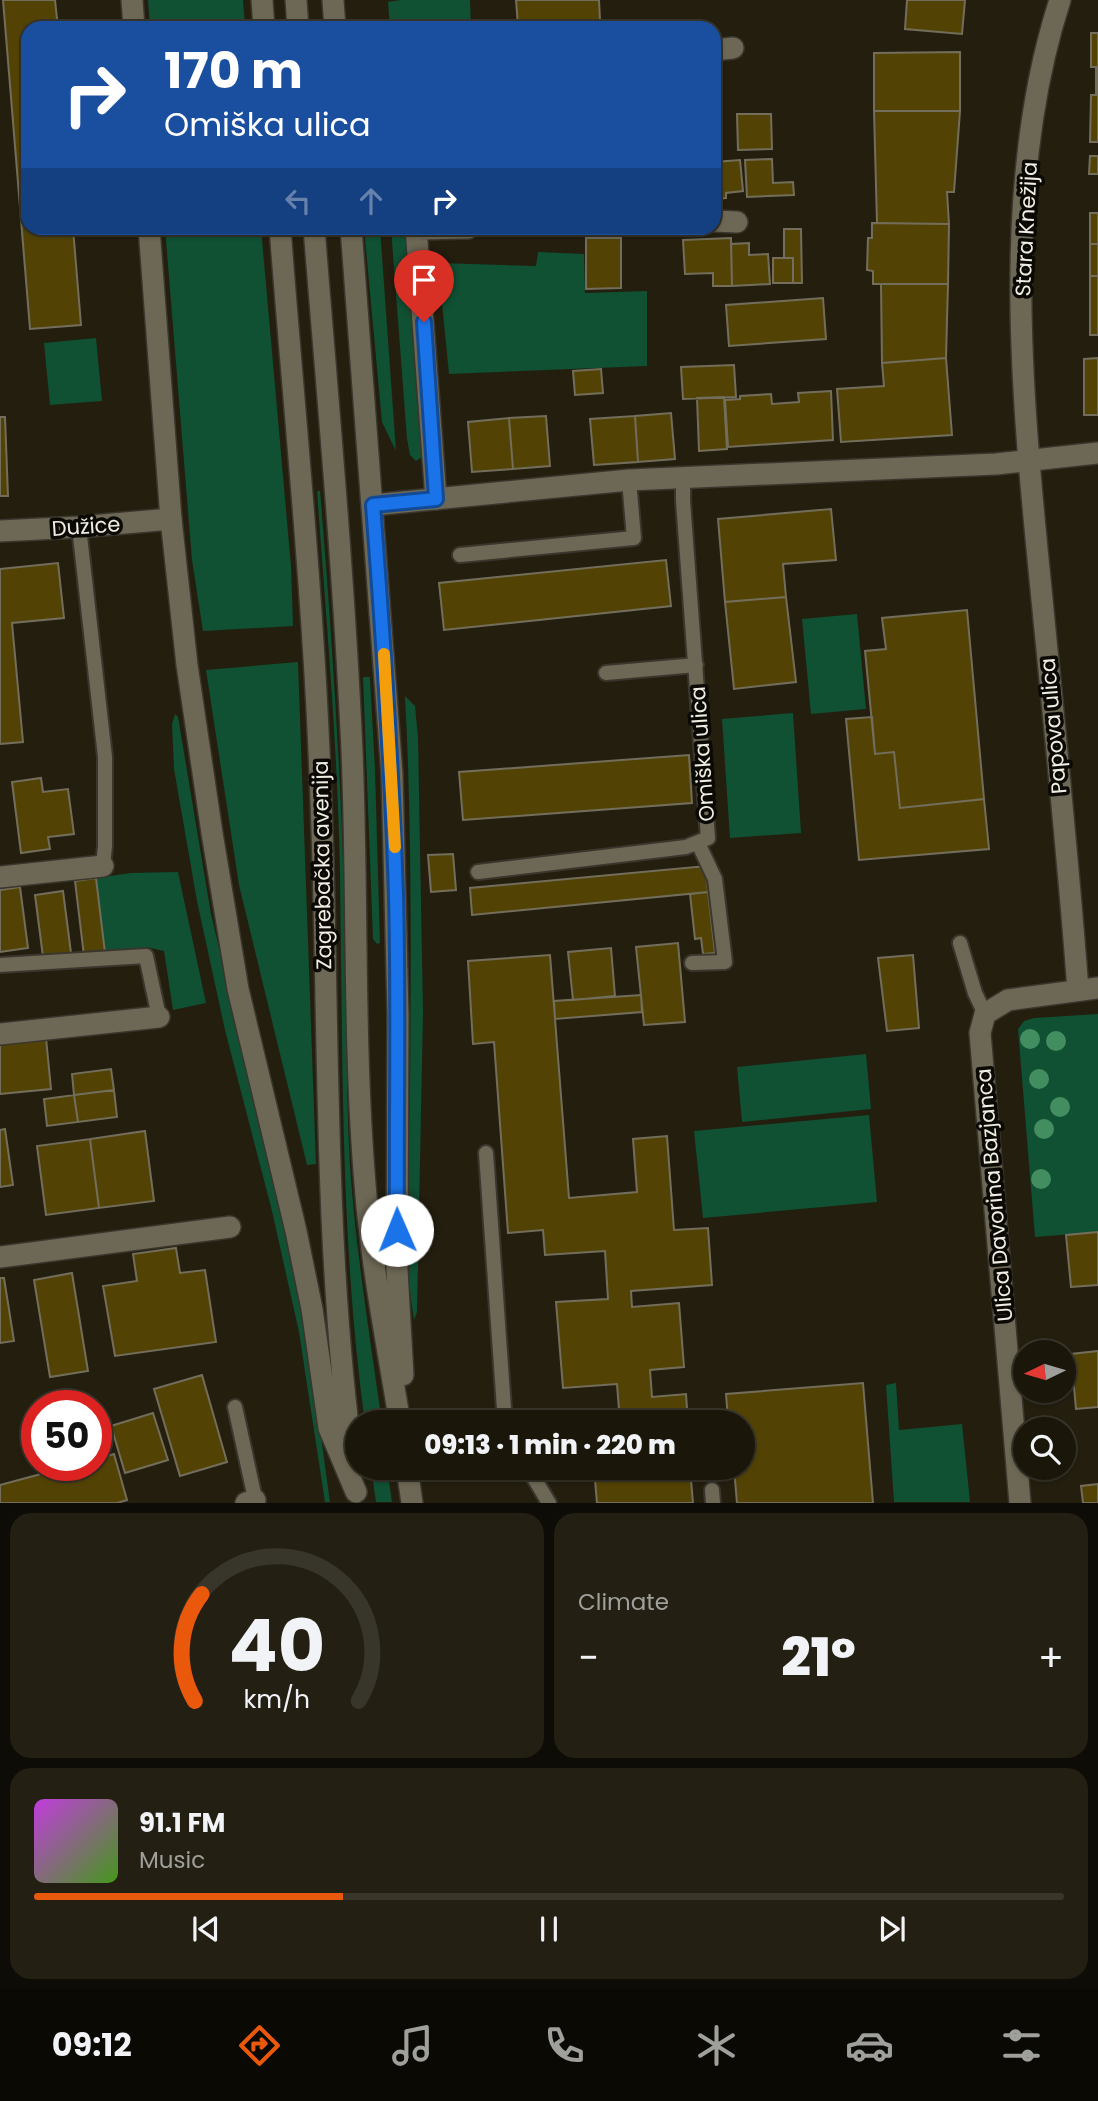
<!DOCTYPE html>
<html lang="en">
<head>
<meta charset="utf-8">
<style>
	:root { --surface:#1a160a; --page:#231f13; --text:#f1f3f6; --muted:#9f9f9c; --line:#38352b; --accent:#ea580c }
	body { margin:0; font-family:Poppins,sans-serif; background:var(--page); color:var(--text); height:100vh; display:flex; flex-direction:column; font-size:26px; white-space:nowrap }
	* { box-sizing:border-box; margin:0 }
	p { font-size:23px; color:var(--muted) }
	.icon { flex:none; width:38px; height:38px; fill:none; stroke:currentColor; stroke-width:2; stroke-linecap:round; stroke-linejoin:round }
	.map { position:relative; height:1503px; overflow:hidden }
	.drawer { display:flex; flex-direction:column; gap:10px; padding:10px; background:#0e0c06; flex:1 }
	.drawer>* { flex:none }
	.hud { position:absolute; left:21px; top:21px; width:700px; height:214px; border-radius:21px; box-shadow:0 2px 5px #0004,0 0 0 2px var(--line); background:#1a4fa0; color:#fff; overflow:hidden }
	.needle { width:46px; rotate:265deg }
	.buttons { position:absolute; left:1013px; top:1340px; display:grid; gap:14px }
	.buttons a { display:grid; place-items:center; width:63px; height:63px; border-radius:50%; background:var(--surface); box-shadow:0 2px 5px #0004,0 0 0 2px var(--line); font-size:35px }
	.speed { position:absolute; left:21px; top:1390px; display:flex; gap:14px; font-size:35px; font-weight:700; text-align:center }
	.speed>* { display:grid; place-content:center; width:91px; height:91px; border-radius:50%; background:var(--surface); box-shadow:0 2px 5px #0004,0 0 0 2px var(--line); line-height:1 }
	.speed .limit { border:10px solid #d22; background:#fff; color:#111 }
	.pin { position:absolute; display:grid; place-items:center; width:60px; height:60px; color:#fff; margin:-72px -30px; border-radius:50% 50% 50% 0; rotate:-45deg; box-shadow:0 0 7px #0007 }
	.pin .icon { rotate:45deg }
	.me { position:absolute; width:77px; margin:-38px; rotate:359deg; stroke-linejoin:round; filter:drop-shadow(0 0 5px #0008) }
	.turn { display:flex; align-items:center; gap:24px; height:147px; padding:0 28px; font-size:32px }
	.turn .icon { width:91px; height:91px; stroke-width:2.5 }
	.turn b { display:block; font-size:49px; line-height:60px }
	.lanes { display:flex; align-items:center; height:66px; padding:0 28px; background:#0003; justify-content:center; gap:35px; direction:ltr }
	.lanes .off { opacity:.35 }
	.big { font-size:52px; font-weight:800; line-height:1.1 }
	.drawer .widget { flex:1; display:flex; flex-direction:column; justify-content:center; gap:10px; min-width:0; padding:0 24px; border-radius:21px; background:var(--page) }
	.drawer .dial { align-items:center; gap:0 }
	.dial svg { height:182px; overflow:visible; fill:none; stroke:var(--line); stroke-width:7; stroke-linecap:round; text-anchor:middle }
	.dial text { fill:var(--text); stroke:none }
	.song { display:flex; align-items:center; gap:21px }
	.cover { width:84px; height:84px; border-radius:10px; background:linear-gradient(135deg,hsl(290 70% 55%),hsl(100 70% 35%)) }
	.played { height:7px; border-radius:4px; background:linear-gradient(90deg,var(--accent) 30%,var(--line) 30%) }
	.keys { display:flex; justify-content:space-around; direction:ltr }
	.heat { display:flex; justify-content:space-between; align-items:center; font-size:38px; direction:ltr }
	.drawer .tiles { flex:1; display:grid; gap:10px; grid-template-columns:1fr 1fr }
	.widget:last-child { grid-column:span 2 }
	.trip { position:absolute; left:345px; top:1410px; width:410px; height:70px; border-radius:35px; background:var(--surface); box-shadow:0 2px 5px #0004,0 0 0 2px var(--line); font-weight:800; line-height:70px; text-align:center }
	.menu { display:flex; height:112px; justify-content:space-around; align-items:center; background:#0a0904; color:var(--muted) }
	.menu .icon { width:49px; height:49px }
	.menu .selected { color:var(--accent) }
	.menu b { font-size:32px; color:var(--text) }
	.map>svg:first-child { display:block }
	.green { fill:#105033 }
	.building { fill:#524305; stroke:#736e5b; stroke-width:2 }
	.lines { fill:none; stroke-linecap:round; stroke-linejoin:round }
	.service-casing { stroke:#3a362d; stroke-width:18 }
	.minor-casing { stroke:#3a362d; stroke-width:24 }
	.tertiary-casing { stroke:#3a362d; stroke-width:24 }
	.secondary-casing { stroke:#3a362d; stroke-width:24 }
	.service { stroke:#6d6755; stroke-width:14 }
	.minor { stroke:#6d6755; stroke-width:21 }
	.tertiary { stroke:#6d6755; stroke-width:21 }
	.secondary { stroke:#6d6755; stroke-width:21 }
	.tree { fill:#438e60 }
	.route-casing { stroke:#114b97; stroke-width:18 }
	.route { stroke:#1a73e8; stroke-width:12 }
	.slow { stroke:#f59e0b; stroke-width:12 }
	.labels { text-anchor:middle; dominant-baseline:central; stroke-width:7; stroke-linejoin:round; paint-order:stroke }
	.street-label { font-size:21px; fill:#f0ede3; stroke:#0b0904 }
</style>
</head>
<body>
<div class="map">
<svg width="1098" height="1503" viewBox="0 0 1098 1503">
	<rect width="100%" height="100%" fill="#231e0e"/>
	<!-- green -->
	<path class="green" d="M 148,0 L 243,0 L 245,28 L 150,28 Z
		M 400,0 L 470,0 L 471,28 L 390,28 L 388,2 Z
		M 165,228 L 261,228 L 291,566 L 293,626 L 203,631 L 192,560 Z
		M 364,228 L 380,228 L 396,451 L 382,422 Z
		M 391,228 L 406,228 L 424,447 L 422,457 L 416,461 L 410,455 L 407,439 Z
		M 538,252 L 584,254 L 585,293 L 647,291 L 647,366 L 449,374 L 438,263 L 536,266 Z
		M 96,338 L 102,401 L 50,405 L 44,343 Z
		M 317,491 L 320,491 C 332,633 341,775 345,918 C 348,1000 345,1083 350,1166 C 356,1252 370,1337 382,1423 L 365,1423 C 340,1242 343,1059 340,877 C 338,748 326,619 317,491 Z
		M 857,614 L 866,709 L 811,714 L 802,619 Z
		M 298,662 L 316,1164 L 307,1165 L 239,885 L 206,670 Z
		M 363,677 L 370,677 L 375,770 L 380,943 L 377,944 L 373,939 Z
		M 405,696 L 415,706 L 418,737 L 423,1012 L 417,1312 L 414,1320 C 401,1241 409,1168 410,1088 C 411,957 412,827 405,696 Z
		M 793,713 L 801,833 L 730,838 L 722,719 Z
		M 175,714 L 178,717 L 211,914 L 302,1298 L 330,1502 L 325,1502 L 299,1332 L 272,1211 L 225,1030 L 197,901 L 174,769 L 172,724 Z
		M 178,872 L 206,1003 L 173,1010 L 164,951 L 146,947 L 105,953 L 96,878 L 131,873 Z
		M 1098,1014 L 1098,1232 L 1035,1237 L 1018,1029 L 1024,1021 L 1034,1018 Z
		M 866,1054 L 871,1109 L 742,1122 L 737,1067 Z
		M 869,1115 L 877,1202 L 703,1218 L 694,1131 Z
		M 896,1383 L 899,1430 L 962,1424 L 970,1502 L 894,1502 L 886,1385 Z
		M 371,1468 L 387,1468 L 392,1502 L 376,1502 Z"/>
	<!-- building -->
	<path class="building" d="M 3,0 L 55,0 L 58,28 L 28,28 L 28,228 L 73,228 L 81,325 L 30,329 Z
		M 516,0 L 599,0 L 600,20 L 518,26 Z
		M 907,0 L 965,0 L 962,34 L 905,29 Z
		M 1091,33 L 1098,33 L 1098,142 L 1090,142 L 1091,95 L 1096,95 L 1096,67 L 1091,67 Z
		M 960,52 L 960,111 L 874,111 L 874,53 Z
		M 874,111 L 960,111 L 954,192 L 947,192 L 949,224 L 877,223 Z
		M 737,114 L 771,114 L 772,149 L 738,150 Z
		M 1090,156 L 1098,156 L 1098,174 L 1089,174 Z
		M 772,159 L 773,183 L 793,182 L 794,195 L 747,197 L 745,160 Z
		M 740,160 L 743,191 L 726,193 L 726,198 L 714,199 L 714,162 Z
		M 1090,213 L 1098,213 L 1098,244 L 1090,244 Z
		M 872,223 L 949,224 L 948,284 L 873,284 L 873,271 L 867,270 L 868,238 L 872,238 Z
		M 784,229 L 801,229 L 802,283 L 793,283 L 793,258 L 784,258 Z
		M 586,238 L 621,238 L 621,288 L 586,289 Z
		M 731,238 L 732,286 L 713,286 L 713,273 L 685,274 L 683,240 Z
		M 749,243 L 749,255 L 768,254 L 770,284 L 732,286 L 731,244 Z
		M 1090,244 L 1098,244 L 1098,276 L 1090,276 Z
		M 773,258 L 793,258 L 793,283 L 773,283 Z
		M 1090,276 L 1098,276 L 1098,335 L 1090,335 Z
		M 881,284 L 948,284 L 946,358 L 882,363 Z
		M 823,298 L 826,339 L 729,346 L 726,305 Z
		M 946,358 L 952,435 L 841,442 L 837,389 L 884,386 L 882,363 Z
		M 1098,358 L 1098,415 L 1084,415 L 1084,359 Z
		M 734,365 L 736,397 L 683,399 L 681,367 Z
		M 601,369 L 603,393 L 575,395 L 573,371 Z
		M 831,391 L 833,440 L 728,447 L 725,400 L 740,399 L 740,396 L 771,394 L 772,404 L 799,402 L 798,393 Z
		M 724,397 L 727,449 L 699,451 L 697,398 Z
		M 671,413 L 675,459 L 638,462 L 635,416 Z
		M 546,416 L 550,466 L 513,469 L 509,418 Z
		M 635,416 L 638,462 L 594,465 L 590,419 Z
		M 0,417 L 5,417 L 8,496 L 0,496 Z
		M 509,418 L 513,469 L 472,472 L 468,422 Z
		M 831,509 L 836,560 L 783,564 L 786,597 L 725,602 L 718,519 Z
		M 666,560 L 671,606 L 444,630 L 439,583 Z
		M 58,563 L 64,618 L 12,623 L 23,742 L 0,744 L 0,569 Z
		M 786,597 L 796,682 L 734,689 L 725,602 Z
		M 967,610 L 984,799 L 900,808 L 894,752 L 875,754 L 865,651 L 886,649 L 882,618 Z
		M 872,717 L 875,754 L 894,752 L 900,808 L 984,799 L 989,849 L 859,860 L 846,719 Z
		M 689,755 L 692,803 L 463,820 L 459,772 Z
		M 41,778 L 43,792 L 68,789 L 74,834 L 48,837 L 50,849 L 21,853 L 12,782 Z
		M 453,854 L 456,890 L 431,892 L 428,855 Z
		M 706,866 L 708,892 L 472,915 L 470,888 Z
		M 96,878 L 105,953 L 84,956 L 75,881 Z
		M 20,887 L 28,948 L 0,952 L 0,890 Z
		M 63,891 L 71,953 L 43,957 L 35,895 Z
		M 708,892 L 715,953 L 703,954 L 701,938 L 695,939 L 690,894 Z
		M 678,943 L 685,1022 L 644,1025 L 636,947 Z
		M 611,948 L 615,996 L 573,1000 L 568,952 Z
		M 550,955 L 569,1198 L 637,1192 L 633,1139 L 667,1136 L 674,1230 L 708,1228 L 712,1285 L 631,1291 L 632,1307 L 679,1303 L 684,1367 L 650,1370 L 652,1397 L 686,1394 L 688,1423 L 620,1423 L 617,1384 L 563,1388 L 556,1302 L 608,1299 L 605,1251 L 545,1255 L 543,1230 L 508,1233 L 494,1042 L 473,1044 L 468,961 Z
		M 913,955 L 919,1028 L 887,1031 L 878,958 Z
		M 641,995 L 642,1012 L 555,1019 L 554,1001 Z
		M 46,1038 L 51,1089 L 0,1094 L 0,1043 Z
		M 111,1069 L 114,1090 L 74,1095 L 72,1074 Z
		M 114,1090 L 117,1117 L 78,1122 L 74,1095 Z
		M 74,1095 L 78,1122 L 47,1126 L 44,1099 Z
		M 5,1129 L 13,1185 L 0,1187 L 0,1130 Z
		M 145,1131 L 154,1201 L 99,1208 L 90,1139 Z
		M 90,1139 L 99,1208 L 46,1215 L 37,1146 Z
		M 1098,1232 L 1098,1285 L 1071,1287 L 1066,1235 Z
		M 176,1248 L 180,1273 L 205,1270 L 216,1342 L 115,1356 L 103,1286 L 137,1281 L 133,1254 Z
		M 72,1273 L 88,1371 L 50,1377 L 34,1280 Z
		M 0,1278 L 4,1278 L 14,1341 L 0,1343 Z
		M 1098,1351 L 1098,1407 L 1076,1409 L 1071,1354 Z
		M 202,1375 L 227,1462 L 180,1476 L 154,1389 Z
		M 863,1383 L 873,1503 L 737,1503 L 734,1468 L 742,1468 L 742,1423 L 694,1423 L 728,1420 L 726,1394 Z
		M 153,1413 L 168,1460 L 125,1473 L 111,1426 Z
		M 114,1454 L 127,1500 L 117,1503 L 0,1503 L 0,1485 L 74,1465 L 96,1465 L 96,1459 Z
		M 594,1468 L 690,1468 L 693,1503 L 597,1503 Z
		M 1098,1484 L 1098,1503 L 1083,1503 L 1081,1486 Z"/>
	<g class="lines">
		<defs>
			<path id="service" d="M 79,527 L 105,757 L 105,846 L 103,866
				M 460,555 L 634,538 L 629,480
				M 606,673 L 696,665
				M 478,872 L 686,847 L 708,838 L 683,501 L 683,479
				M 960,943 L 975,993 L 985,1014
				M 692,963 L 725,962 L 715,879 L 698,843
				M 0,965 L 146,956 L 159,1017
				M 486,1153 L 505,1423
				M 235,1407 L 256,1503
				M 528,1468 L 549,1503
				M 712,1490 L 713,1503"/>
			<path id="minor" d="M 1060,0 C 1000,185 1022,398 1041,589 C 1054,722 1068,856 1078,990
				M 714,50 L 733,48
				M 714,221 L 737,222
				M 416,228 L 436,499
				M 417,229 L 468,228
				M 0,531 L 79,527 L 171,519
				M 0,877 L 103,866
				M 0,1034 L 159,1017
				M 0,1257 L 230,1227
				M 246,1503 L 255,1500
				M 1020,1503 L 980,1033 L 985,1014 L 1008,1000 L 1098,988"/>
			<path id="tertiary" d="M 373,505 L 629,480 L 996,464 L 1098,453"/>
			<path id="secondary" d="M 132,0 L 134,28
				M 262,0 L 264,28
				M 296,0 L 298,28
				M 333,0 L 335,28
				M 149,228 L 171,519 L 187,665 L 212,833 L 238,989 L 296,1231 L 312,1309 L 329,1428 L 356,1492
				M 280,228 C 294,410 313,592 320,775 C 330,1005 322,1236 353,1465
				M 314,228 C 328,402 344,576 352,751 C 358,895 353,1040 365,1184 C 371,1264 387,1344 400,1423
				M 351,228 L 392,774 L 398,1015 L 397,1270 L 403,1375
				M 407,1468 L 412,1503"/>
		</defs>
		<!-- service casing -->
		<use href="#service" class="service-casing"/>
		<!-- minor casing -->
		<use href="#minor" class="minor-casing"/>
		<!-- tertiary casing -->
		<use href="#tertiary" class="tertiary-casing"/>
		<!-- secondary casing -->
		<use href="#secondary" class="secondary-casing"/>
		<!-- service -->
		<use href="#service" class="service"/>
		<!-- minor -->
		<use href="#minor" class="minor"/>
		<!-- tertiary -->
		<use href="#tertiary" class="tertiary"/>
		<!-- secondary -->
		<use href="#secondary" class="secondary"/>
	</g>
	<!-- trees -->
	<g class="tree">
		<circle cx="1030" cy="1039" r="10"/>
		<circle cx="1056" cy="1041" r="10"/>
		<circle cx="1039" cy="1079" r="10"/>
		<circle cx="1060" cy="1107" r="10"/>
		<circle cx="1044" cy="1129" r="10"/>
		<circle cx="1041" cy="1179" r="10"/>
	</g>
	<g class="lines">
		<defs>
			<path id="route" d="M 397,1230 C 396,1119 399,1008 396,896 C 392,766 383,635 373,505 L 436,499 L 424,322"/>
		</defs>
		<!-- route casing -->
		<use href="#route" class="route-casing"/>
		<!-- route -->
		<use href="#route" class="route"/>
		<!-- slow -->
		<path class="slow" d="M 384,654 L 395,847"/>
	</g>
	<g class="labels">
		<!-- street labels -->
		<g class="street-label">
			<text transform="translate(1026 229) rotate(-87)">Stara Knežija</text>
			<text transform="translate(86 526) rotate(-4)">Dužice</text>
			<text transform="translate(1053 726) rotate(-95)">Papova ulica</text>
			<text transform="translate(702 754) rotate(-94)">Omiška ulica</text>
			<text transform="translate(322 865) rotate(-91)">Zagrebačka avenija</text>
			<text transform="translate(994 1195) rotate(-95)">Ulica Davorina Bazjanca</text>
		</g>
	</g>
</svg>
<div class="buttons">
<a><svg class="needle" viewBox="-14 -14 28 28"><path d="M0-13l5 13h-10z" fill="#e53935"/><path d="M0 13l5-13h-10z" fill="#9f9f9c"/></svg></a>
<a><svg class="icon" aria-label="search" viewBox="0 0 24 24"><circle cx="10" cy="10" r="6"/><path d="M15 15l6 6"/></svg></a>
</div>
<div class="speed"><div class="limit">50</div></div>
<div class="pin" style="left:424px;top:322px;background:#d93025"><svg class="icon" aria-label="arrive" viewBox="0 0 24 24"><path d="M6 21V4h12l-3 4 3 4H6"/></svg></div>
<svg class="me" style="left:397px;top:1230px" viewBox="-20 -20 40 40"><circle r="19" fill="#fff"/><path d="M0-13L10 11 0 6-10 11z" fill="#1a73e8"/></svg>
<div class="trip">09:13 · 1 min · 220 m</div>
<div class="hud">
<div class="turn"><svg class="icon" aria-label="right" viewBox="0 0 24 24"><path d="M7 20v-9h11M14 6l5 5-5 5"/></svg><div><b>170 m</b>Omiška ulica</div></div>
<div class="lanes"><svg class="icon off" aria-label="left" viewBox="0 0 24 24"><path d="M17 20v-9H6M10 6l-5 5 5 5"/></svg><svg class="icon off" aria-label="ahead" viewBox="0 0 24 24"><path d="M12 20V5M6 11l6-6 6 6"/></svg><svg class="icon" aria-label="right" viewBox="0 0 24 24"><path d="M7 20v-9h11M14 6l5 5-5 5"/></svg></div>
</div>
</div>
<section class="drawer">
<div class="tiles">
<div class="widget dial"><svg viewBox="0 0 100 80">
<path d="M14 69A42 42 0 1 1 86 69"/>
<path d="M14 69A42 42 0 0 1 17 22" stroke="#ea580c"/>
<text x="50" y="56" font-size="32" font-weight="700">40</text>
<text x="50" y="72" font-size="11">km/h</text>
</svg></div>
<div class="widget"><p>Climate</p>
<div class="heat"><a>−</a><b class="big">21°</b><a>+</a></div>
</div>
<div class="widget">
<div class="song"><i class="cover"></i><div><b>91.1 FM</b><p>Music</p></div></div>
<div class="played"></div>
<div class="keys"><svg class="icon" aria-label="previous" viewBox="0 0 24 24"><path d="M18 5L8 12l10 7zM5 5v14"/></svg><svg class="icon" aria-label="pause" viewBox="0 0 24 24"><path d="M8 5v14M16 5v14"/></svg><svg class="icon" aria-label="next" viewBox="0 0 24 24"><path d="M6 5l10 7-10 7zM19 5v14"/></svg></div>
</div>
</div>
</section>
<nav class="menu">
<b>09:12</b>
<svg class="icon selected" aria-label="directions" viewBox="0 0 24 24"><path d="M12 3l9 9-9 9-9-9zM9 14v-3h6M13 9l2 2-2 2"/></svg>
<svg class="icon" aria-label="music" viewBox="0 0 24 24"><path d="M9 18V5l10-2v13"/><circle cx="6" cy="18" r="3"/><circle cx="16" cy="16" r="3"/></svg>
<svg class="icon" aria-label="phone" viewBox="0 0 24 24"><path d="M5 4h4l2 5-3 2q2 4 5 5l2-3 5 2v4C11 20 4 13 5 4z"/></svg>
<svg class="icon" aria-label="climate" viewBox="0 0 24 24"><path d="M12 3v18M4 7l16 10M4 17L20 7"/></svg>
<svg class="icon" aria-label="car" viewBox="0 0 24 24"><path d="M5 17H2v-5l4-1 3-4h7l3 4 3 1v5h-3M9 17h6M6 11h13"/><circle cx="7" cy="17" r="2"/><circle cx="17" cy="17" r="2"/></svg>
<svg class="icon" aria-label="filters" viewBox="0 0 24 24"><path d="M4 7h16M4 17h16"/><circle cx="9" cy="7" r="2"/><circle cx="15" cy="17" r="2"/></svg>
</nav>
</body>
</html>
